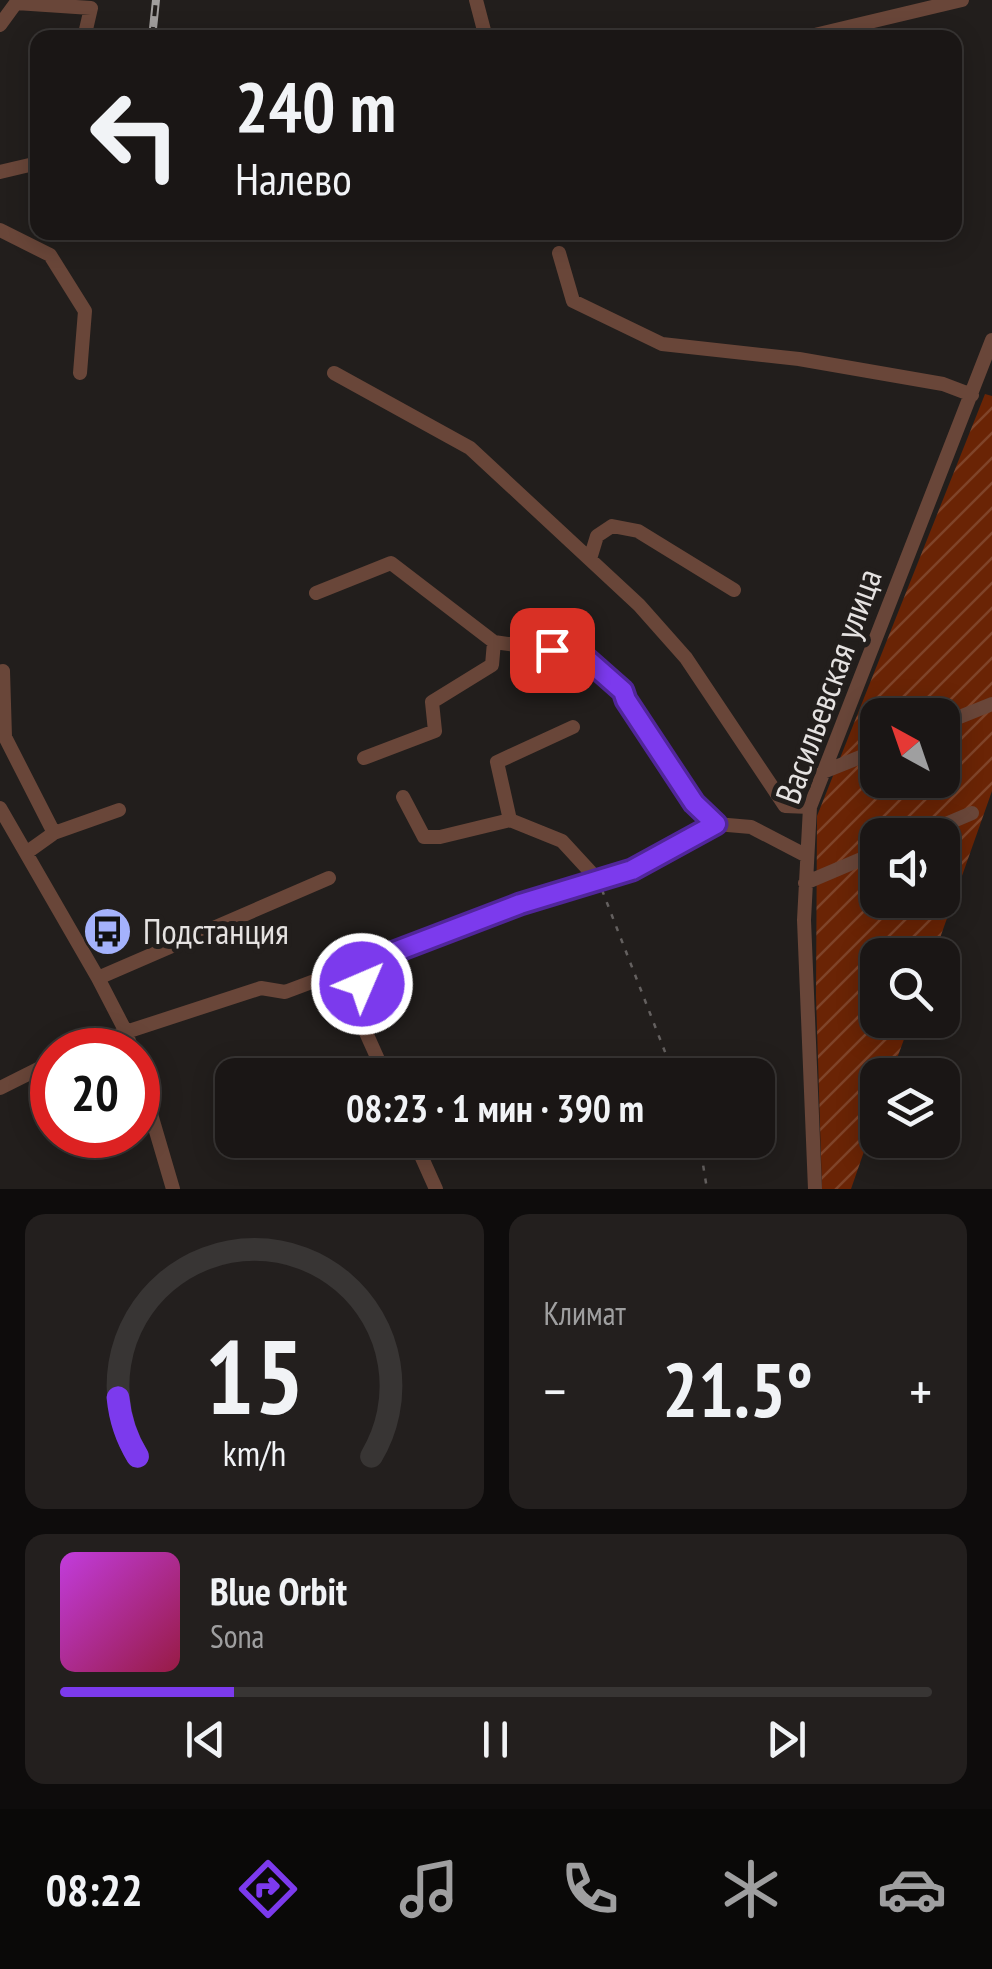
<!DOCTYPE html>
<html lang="ru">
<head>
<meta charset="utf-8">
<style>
	:root { --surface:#1a1615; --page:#231f1e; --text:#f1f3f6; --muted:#9f9fa0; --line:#383534; --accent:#7c3aed }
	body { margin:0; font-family:"PT Sans Narrow",sans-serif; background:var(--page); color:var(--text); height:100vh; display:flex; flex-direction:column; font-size:38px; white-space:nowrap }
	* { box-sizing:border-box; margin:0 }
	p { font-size:32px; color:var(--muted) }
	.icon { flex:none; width:55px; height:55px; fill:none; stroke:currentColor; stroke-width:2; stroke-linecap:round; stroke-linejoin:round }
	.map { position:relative; height:1189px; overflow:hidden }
	.details { display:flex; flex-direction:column; gap:25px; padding:25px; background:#0e0c0c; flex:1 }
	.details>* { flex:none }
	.guide { position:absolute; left:30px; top:30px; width:932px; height:210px; border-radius:20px; box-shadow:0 5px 25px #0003,0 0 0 2px var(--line); background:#1a1615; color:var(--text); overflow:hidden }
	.needle { width:65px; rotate:320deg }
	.buttons { position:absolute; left:860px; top:698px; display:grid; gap:20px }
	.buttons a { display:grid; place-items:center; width:100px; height:100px; border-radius:20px; background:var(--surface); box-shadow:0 5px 25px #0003,0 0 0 2px var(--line); font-size:50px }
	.speed { position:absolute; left:30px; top:1028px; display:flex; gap:20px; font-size:50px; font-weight:700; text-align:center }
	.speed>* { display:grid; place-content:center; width:130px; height:130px; border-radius:50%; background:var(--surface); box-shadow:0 5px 25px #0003,0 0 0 2px var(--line); line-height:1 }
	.speed .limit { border:15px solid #d22; background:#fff; color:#111 }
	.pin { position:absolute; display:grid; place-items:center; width:85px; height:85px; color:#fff; margin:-42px; border-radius:20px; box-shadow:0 5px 15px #0006 }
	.me { position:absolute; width:110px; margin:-55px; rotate:45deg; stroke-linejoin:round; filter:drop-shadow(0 0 8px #0008) }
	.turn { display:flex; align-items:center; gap:35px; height:210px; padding:0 40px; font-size:45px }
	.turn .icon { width:130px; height:130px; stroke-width:2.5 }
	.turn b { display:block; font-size:70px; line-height:85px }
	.big { font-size:75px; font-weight:800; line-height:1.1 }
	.details .card { flex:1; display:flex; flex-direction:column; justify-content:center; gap:15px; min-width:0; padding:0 35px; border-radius:20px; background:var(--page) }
	.details .dial { align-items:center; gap:0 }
	.dial svg { height:260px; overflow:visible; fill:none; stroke:var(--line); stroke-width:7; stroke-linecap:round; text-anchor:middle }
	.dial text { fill:var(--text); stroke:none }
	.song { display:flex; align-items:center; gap:30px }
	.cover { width:120px; height:120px; border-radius:15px; background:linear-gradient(135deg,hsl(290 70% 55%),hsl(340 70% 35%)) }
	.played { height:10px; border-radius:5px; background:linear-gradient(90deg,var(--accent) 20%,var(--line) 20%) }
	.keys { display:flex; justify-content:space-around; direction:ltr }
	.heat { display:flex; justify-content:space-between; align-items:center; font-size:55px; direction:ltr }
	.details .tiles { flex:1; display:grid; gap:25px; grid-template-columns:1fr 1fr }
	.card:last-child { grid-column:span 2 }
	.trip { position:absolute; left:215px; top:1058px; width:560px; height:100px; border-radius:20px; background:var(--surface); box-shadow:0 5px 25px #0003,0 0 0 2px var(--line); font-weight:800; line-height:100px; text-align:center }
	.tabs { display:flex; height:160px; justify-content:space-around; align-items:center; background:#0a0908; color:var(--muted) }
	.tabs .icon { width:70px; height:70px }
	.tabs .on { color:var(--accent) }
	.tabs b { font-size:45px; color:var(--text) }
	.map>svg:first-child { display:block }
	.garden { fill:url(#garden-furrows); fill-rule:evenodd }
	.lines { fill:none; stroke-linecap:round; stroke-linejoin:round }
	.path { stroke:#64605f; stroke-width:2.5; stroke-dasharray:5 8; stroke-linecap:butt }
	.minor { stroke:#694639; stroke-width:14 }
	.rail-casing { stroke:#a19e9d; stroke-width:8 }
	.rail { stroke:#221e1c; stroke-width:4; stroke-dasharray:11; stroke-linecap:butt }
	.route-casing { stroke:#51269a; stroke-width:25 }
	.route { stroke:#7c3aed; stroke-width:18 }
	.labels { text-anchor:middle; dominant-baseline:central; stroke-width:10; stroke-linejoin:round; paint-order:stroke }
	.street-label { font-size:35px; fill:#e5e2e1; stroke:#221e1c }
	.poi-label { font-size:35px; fill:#e5e2e1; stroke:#221e1c; text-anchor:start }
</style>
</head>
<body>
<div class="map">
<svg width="992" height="1189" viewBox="0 0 992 1189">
	<defs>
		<pattern id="garden-furrows" width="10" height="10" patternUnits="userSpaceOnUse" patternTransform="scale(2.5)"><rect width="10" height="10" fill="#6a2405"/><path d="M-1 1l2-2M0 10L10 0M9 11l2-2" fill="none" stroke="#7f4429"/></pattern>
	</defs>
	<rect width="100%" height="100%" fill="#221e1c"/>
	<!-- garden -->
	<path class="garden" d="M 985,394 L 992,396 L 992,791 L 934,955 L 878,955 L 878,1020 L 911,1020 L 891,1075 L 878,1075 L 877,1114 L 851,1189 L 822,1189 L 816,996 L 817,816 ZM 878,715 L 942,715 L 942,780 L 878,780 ZM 878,835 L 942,835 L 942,900 L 878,900 Z"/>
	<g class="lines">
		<!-- path -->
		<path class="path" d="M 602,890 L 674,1075
			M 699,1140 L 707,1189"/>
		<!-- minor -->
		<path class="minor" d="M 476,0 L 486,38
			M 0,25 L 16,3 L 91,8 L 84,38
			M 802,38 L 962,0
			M 0,172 L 38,163
			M 0,230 L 50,255 L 85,311 L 80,373
			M 559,253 L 573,301 L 662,344 L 799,359 L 943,384 L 972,395
			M 334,373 L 470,448 L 639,605 L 686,658 L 785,806 L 810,807
			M 590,559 L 597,536 L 612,526 L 638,531 L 734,590
			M 316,593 L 391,563 L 494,642 L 581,654 L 623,691 L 625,700 L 694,803 L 716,824 L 751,827 L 805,855
			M 0,672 L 3,671 L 5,737 L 54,833 L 119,810
			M 942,724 L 992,704
			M 573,727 L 497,762 L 510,820 L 562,841 L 597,879
			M 364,758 L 435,731 L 432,702 L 492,665 L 494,642
			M 823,772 L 878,750
			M 403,797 L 424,837 L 440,837 L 510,820
			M 0,808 L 98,978 L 126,1032 L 132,1050
			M 920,835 L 972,813
			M 26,853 L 54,833
			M 805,883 L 878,852
			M 369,962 L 354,1006 L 385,1075
			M 98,978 L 329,878
			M 82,1050 L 126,1032 L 261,988 L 285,992 L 520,904 L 631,870 L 716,824
			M 138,1070 L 173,1189
			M 0,1088 L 52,1062
			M 414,1140 L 436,1189
			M 815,1189 L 804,920 L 810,807 L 992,340"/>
		<defs>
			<path id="rail" d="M 152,38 L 156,0"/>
		</defs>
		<!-- rail casing -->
		<use href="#rail" class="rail-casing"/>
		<!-- rail -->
		<use href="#rail" class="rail"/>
	</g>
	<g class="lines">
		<defs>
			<path id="route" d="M 362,984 L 368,962 L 520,904 L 632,870 L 716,824 L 694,803 L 626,700 L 623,691 L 581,654 L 552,650"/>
		</defs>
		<!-- route casing -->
		<use href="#route" class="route-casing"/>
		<!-- route -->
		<use href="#route" class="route"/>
	</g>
	<!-- icons -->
	<defs>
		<symbol id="bus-disc" viewBox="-11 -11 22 22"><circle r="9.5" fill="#a4b2fc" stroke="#221e1c"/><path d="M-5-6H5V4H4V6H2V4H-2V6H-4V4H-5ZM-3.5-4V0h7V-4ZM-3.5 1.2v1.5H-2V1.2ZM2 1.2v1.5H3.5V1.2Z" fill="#111"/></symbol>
	</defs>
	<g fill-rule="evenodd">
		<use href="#bus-disc" x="80" y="904" width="55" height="55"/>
	</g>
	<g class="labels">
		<!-- street labels -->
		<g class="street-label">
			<text transform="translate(828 686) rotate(-70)">Васильевская улица</text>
		</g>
		<!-- poi labels -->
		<g class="poi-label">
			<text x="143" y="931">Подстанция</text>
		</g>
	</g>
</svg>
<div class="buttons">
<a><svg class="needle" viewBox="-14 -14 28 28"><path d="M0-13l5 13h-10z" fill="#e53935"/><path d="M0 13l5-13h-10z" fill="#9f9fa0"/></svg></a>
<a><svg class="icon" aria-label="sound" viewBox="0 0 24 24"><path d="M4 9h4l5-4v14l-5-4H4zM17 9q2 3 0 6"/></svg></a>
<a><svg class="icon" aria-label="search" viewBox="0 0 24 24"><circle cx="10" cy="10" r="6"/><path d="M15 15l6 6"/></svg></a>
<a><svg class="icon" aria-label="layers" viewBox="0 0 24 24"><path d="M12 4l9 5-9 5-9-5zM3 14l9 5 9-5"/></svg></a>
</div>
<div class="speed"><div class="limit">20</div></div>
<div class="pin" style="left:552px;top:650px;background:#d93025"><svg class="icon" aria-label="arrive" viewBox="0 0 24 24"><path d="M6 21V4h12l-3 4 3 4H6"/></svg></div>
<svg class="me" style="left:362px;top:984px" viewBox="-20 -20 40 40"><circle r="17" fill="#7c3aed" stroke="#fff" stroke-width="3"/><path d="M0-11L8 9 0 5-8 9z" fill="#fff"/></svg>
<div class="trip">08:23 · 1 мин · 390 m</div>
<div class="guide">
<div class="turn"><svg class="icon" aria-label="left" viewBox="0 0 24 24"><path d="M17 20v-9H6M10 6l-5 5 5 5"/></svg><div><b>240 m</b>Налево</div></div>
</div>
</div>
<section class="details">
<div class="tiles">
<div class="card dial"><svg viewBox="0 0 100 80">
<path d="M14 69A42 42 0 1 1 86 69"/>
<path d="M14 69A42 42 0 0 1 8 51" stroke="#7c3aed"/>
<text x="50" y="56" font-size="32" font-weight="700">15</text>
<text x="50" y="72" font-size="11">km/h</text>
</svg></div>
<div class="card"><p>Климат</p>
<div class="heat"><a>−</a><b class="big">21.5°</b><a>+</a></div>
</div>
<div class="card">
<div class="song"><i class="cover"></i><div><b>Blue Orbit</b><p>Sona</p></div></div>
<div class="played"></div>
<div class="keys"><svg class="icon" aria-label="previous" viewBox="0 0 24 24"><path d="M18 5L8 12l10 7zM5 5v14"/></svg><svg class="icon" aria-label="pause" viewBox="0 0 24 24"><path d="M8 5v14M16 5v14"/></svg><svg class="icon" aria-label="next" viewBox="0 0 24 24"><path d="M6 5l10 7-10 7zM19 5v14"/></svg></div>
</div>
</div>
</section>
<nav class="tabs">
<b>08:22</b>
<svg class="icon on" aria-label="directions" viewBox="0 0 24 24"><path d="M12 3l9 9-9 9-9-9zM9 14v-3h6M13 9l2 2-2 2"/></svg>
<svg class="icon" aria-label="music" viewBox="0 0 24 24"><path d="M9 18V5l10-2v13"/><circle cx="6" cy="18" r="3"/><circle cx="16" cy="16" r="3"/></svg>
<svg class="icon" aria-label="phone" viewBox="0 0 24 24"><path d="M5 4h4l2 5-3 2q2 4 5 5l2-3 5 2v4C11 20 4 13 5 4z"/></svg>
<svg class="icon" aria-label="climate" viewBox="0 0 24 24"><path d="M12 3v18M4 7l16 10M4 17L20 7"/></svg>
<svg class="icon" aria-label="car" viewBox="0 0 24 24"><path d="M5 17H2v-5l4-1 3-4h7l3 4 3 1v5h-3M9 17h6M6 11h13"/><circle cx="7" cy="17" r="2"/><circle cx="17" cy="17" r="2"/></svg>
</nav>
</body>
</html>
